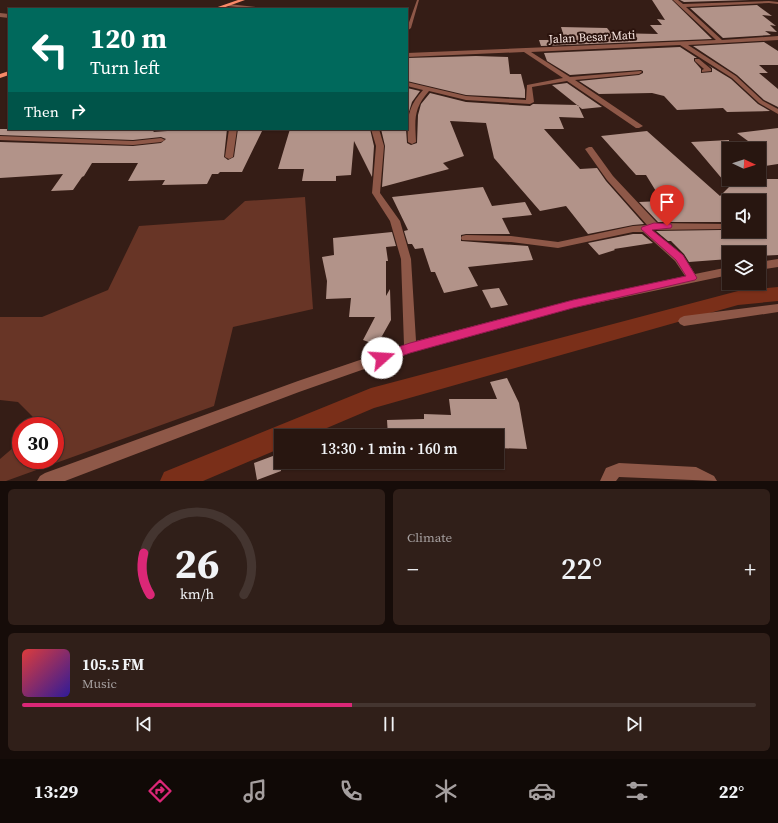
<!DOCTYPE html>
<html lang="en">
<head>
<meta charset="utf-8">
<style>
	:root { --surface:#281610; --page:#301f19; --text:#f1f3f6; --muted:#a59f9f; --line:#443530; --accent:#db2777 }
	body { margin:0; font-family:"Source Serif 4",serif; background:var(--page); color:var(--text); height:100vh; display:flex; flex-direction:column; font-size:15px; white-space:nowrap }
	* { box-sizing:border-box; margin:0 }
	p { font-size:13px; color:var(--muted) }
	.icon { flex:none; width:22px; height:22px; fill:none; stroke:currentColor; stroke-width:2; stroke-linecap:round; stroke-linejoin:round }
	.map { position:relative; height:481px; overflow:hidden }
	.details { display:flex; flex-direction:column; gap:8px; padding:8px; background:#160c09; flex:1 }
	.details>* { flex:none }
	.guide { position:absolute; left:8px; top:8px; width:400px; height:122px; border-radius:0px; box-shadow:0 1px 3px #0004,0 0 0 1px var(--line); background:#00695c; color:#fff; overflow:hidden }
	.needle { width:26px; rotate:94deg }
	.fabs { position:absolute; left:722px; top:142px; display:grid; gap:8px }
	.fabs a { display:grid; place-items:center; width:44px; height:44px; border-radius:0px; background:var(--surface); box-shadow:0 1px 3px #0004,0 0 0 1px var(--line); font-size:20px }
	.speed { position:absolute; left:12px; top:417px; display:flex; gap:8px; font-size:20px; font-weight:700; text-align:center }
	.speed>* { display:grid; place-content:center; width:52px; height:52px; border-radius:50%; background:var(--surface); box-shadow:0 1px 3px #0004,0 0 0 1px var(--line); line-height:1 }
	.speed .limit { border:6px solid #d22; background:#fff; color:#111 }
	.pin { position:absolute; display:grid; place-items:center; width:34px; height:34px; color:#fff; margin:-41px -17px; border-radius:50% 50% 50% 0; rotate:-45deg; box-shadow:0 0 4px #0007 }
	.pin .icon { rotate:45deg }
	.me { position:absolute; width:44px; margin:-22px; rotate:71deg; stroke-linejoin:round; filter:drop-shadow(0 0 3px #0008) }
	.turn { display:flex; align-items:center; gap:14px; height:84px; padding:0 16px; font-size:18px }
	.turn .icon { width:52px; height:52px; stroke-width:2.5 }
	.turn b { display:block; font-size:28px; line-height:34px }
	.then { display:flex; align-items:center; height:38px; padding:0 16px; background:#0003; gap:8px; font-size:15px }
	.big { font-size:30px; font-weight:600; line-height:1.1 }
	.details .card { flex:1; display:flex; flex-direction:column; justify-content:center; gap:6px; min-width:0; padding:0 14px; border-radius:6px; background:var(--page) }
	.details .dial { align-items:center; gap:0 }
	.dial svg { height:104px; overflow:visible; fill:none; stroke:var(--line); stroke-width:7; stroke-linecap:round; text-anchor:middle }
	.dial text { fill:var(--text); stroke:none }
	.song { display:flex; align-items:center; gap:12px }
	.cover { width:48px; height:48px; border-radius:6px; background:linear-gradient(135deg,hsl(0 70% 55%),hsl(250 70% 35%)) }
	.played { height:4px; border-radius:2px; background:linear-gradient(90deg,var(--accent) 45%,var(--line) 45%) }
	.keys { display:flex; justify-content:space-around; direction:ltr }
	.heat { display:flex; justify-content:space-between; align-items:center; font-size:22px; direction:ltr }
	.details .tiles { flex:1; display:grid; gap:8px; grid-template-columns:1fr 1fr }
	.card:last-child { grid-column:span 2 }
	.trip { position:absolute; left:274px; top:429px; width:230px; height:40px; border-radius:0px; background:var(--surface); box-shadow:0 1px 3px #0004,0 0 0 1px var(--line); font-weight:600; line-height:40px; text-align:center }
	.tabs { display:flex; height:64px; justify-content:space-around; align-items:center; background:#100906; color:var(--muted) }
	.tabs .icon { width:28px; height:28px }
	.tabs .selected { color:var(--accent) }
	.tabs b { font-size:18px; color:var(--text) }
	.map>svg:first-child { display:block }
	.green { fill:#683526 }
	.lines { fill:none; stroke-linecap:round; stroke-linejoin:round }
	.canal { fill:#7a2f19; fill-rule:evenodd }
	.building { fill:#b29389; fill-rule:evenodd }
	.service { fill:#8e5848; fill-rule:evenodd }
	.minor { fill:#8e5848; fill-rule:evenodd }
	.primary { fill:#f98968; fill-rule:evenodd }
	.route { fill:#db2777; stroke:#8e194d }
	.labels { text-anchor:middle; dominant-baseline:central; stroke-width:4; stroke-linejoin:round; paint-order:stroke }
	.far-street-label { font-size:12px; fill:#f8e6e1; stroke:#2b130d }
</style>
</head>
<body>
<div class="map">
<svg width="778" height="481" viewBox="0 0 778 481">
	<rect width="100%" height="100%" fill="#351d16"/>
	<!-- green -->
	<path class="green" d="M 305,197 L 313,309 L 233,327 L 214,406 L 6,481 L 0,481 L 0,459 L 21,441 L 21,460 L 55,460 L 55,426 L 39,426 L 40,424 L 18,402 L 0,400 L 0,317 L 42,317 L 108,290 L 139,226 L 224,220 L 245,201 Z"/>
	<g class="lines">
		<!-- canal -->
		<path class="canal" d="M 778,287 L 778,301 L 738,305 L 374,408 L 308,436 L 281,436 L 281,448 L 203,481 L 160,481 L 164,472 L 371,388 L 738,291 Z"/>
	</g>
	<!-- building -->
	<path class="building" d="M 652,0 L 672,0 L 712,39 L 541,46 L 539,40 L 565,40 L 561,27 L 607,28 L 611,33 L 658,34 L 650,25 L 662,25 L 657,19 L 665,20 Z
		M 680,0 L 750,0 L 684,2 Z
		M 757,5 L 772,16 L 762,15 L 776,26 L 770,25 L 777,32 L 765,31 L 771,35 L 723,38 L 690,8 Z
		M 764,42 L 778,51 L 778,65 L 759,65 L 768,73 L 759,73 L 778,89 L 778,107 L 764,100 L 737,75 L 693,46 Z
		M 680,47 L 697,58 L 694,58 L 694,61 L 701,69 L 701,73 L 712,72 L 712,68 L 708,65 L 731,79 L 758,104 L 770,111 L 727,112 L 723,108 L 677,110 L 664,96 L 652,93 L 599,94 L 579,81 L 639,75 L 643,73 L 643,71 L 641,70 L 570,75 L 547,61 L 544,53 Z
		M 476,56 L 508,57 L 510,74 L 521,74 L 525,90 L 525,98 L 466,95 L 407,81 L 407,58 Z
		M 567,83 L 602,107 L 582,109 L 552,85 Z
		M 407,88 L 420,91 L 412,102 L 407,118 Z
		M 430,93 L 466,102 L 530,106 L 533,104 L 578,105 L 584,118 L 559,117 L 564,129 L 544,129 L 580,169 L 597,168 L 606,181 L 644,224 L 633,225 L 588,234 L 566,206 L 540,211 L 494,158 L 486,123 L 450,121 L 464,156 L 443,163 L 449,169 L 382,187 L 385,146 L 381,129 L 406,129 L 407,143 L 411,145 L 417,143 L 418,115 L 421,104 Z
		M 778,128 L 778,164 L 765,166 L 759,162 L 759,149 L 737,133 Z
		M 0,129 L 156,129 L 153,132 L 196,129 L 227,129 L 224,157 L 228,160 L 234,157 L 238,129 L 263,129 L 242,172 L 220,172 L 218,174 L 212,174 L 207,184 L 162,185 L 165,180 L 128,181 L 138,163 L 92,163 L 84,176 L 82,177 L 73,190 L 51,191 L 63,174 L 0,178 L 0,142 L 133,146 L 161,143 L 166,139 L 161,137 L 133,140 L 0,135 Z
		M 290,129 L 370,129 L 374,146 L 372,177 L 354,141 L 351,175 L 336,176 L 336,181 L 302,181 L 304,169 L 278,169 Z
		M 647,131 L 720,196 L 729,187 L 691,142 L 729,140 L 729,179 L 778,179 L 778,255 L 759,256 L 759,253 L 729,253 L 729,259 L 689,262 L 684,254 L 671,241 L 668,241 L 656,231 L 721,230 L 728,226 L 724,222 L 658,222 L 639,202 L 662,201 L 646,175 L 636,175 L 601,136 ZM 729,201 L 759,201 L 759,231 L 729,231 Z
		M 483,187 L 492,206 L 525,202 L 532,215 L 502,218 L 510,234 L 466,234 L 461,235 L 461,241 L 528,246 L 533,260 L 468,267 L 478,286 L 444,293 L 435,272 L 431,272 L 423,248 L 415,249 L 412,244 L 408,244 L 404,231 L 408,230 L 392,197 Z
		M 392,232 L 396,246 L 386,247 L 388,261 L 386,261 L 386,296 L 390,289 L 391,320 L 377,345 L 363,340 L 375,317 L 349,317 L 351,298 L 326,299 L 327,281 L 322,257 L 334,255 L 333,238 Z
		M 633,234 L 642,234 L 653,243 L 614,249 L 615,250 L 599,255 L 588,243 Z
		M 499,288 L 508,305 L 491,308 L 482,290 Z
		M 507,378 L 519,403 L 527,449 L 497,448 L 497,436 L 388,436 L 387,420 L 424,419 L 424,414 L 451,415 L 449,399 L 497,399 L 490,382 Z
		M 281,453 L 281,471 L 257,480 L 254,463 Z"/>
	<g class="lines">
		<!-- service -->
		<path class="service" d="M 417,0 L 419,0 L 411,28 L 407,31 L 407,28 Z
			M 228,4 L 264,8 L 266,9 L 256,9 L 227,6 Z"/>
		<!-- minor -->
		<path class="minor" d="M 673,0 L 678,0 L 683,4 L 769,1 L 778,2 L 778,4 L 769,3 L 686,7 L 722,40 L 778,36 L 778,40 L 688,45 L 736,76 L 763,101 L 778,109 L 778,114 L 759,103 L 732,78 L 680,45 L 531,52 L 570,77 L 641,71 L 642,72 L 639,74 L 575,80 L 643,126 L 639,128 L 636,128 L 567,81 L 532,87 L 534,102 L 530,104 L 466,100 L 429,91 C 413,109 415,120 416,142 L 412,144 L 408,142 C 407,119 407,108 423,90 L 407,86 L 407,82 L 466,96 L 526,100 L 527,85 L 563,78 L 524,52 L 407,57 L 407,53 L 716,40 Z
			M 0,13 L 9,14 L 9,18 L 0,17 Z
			M 695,59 L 699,59 L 711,69 L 711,71 L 702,72 L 702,70 L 704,69 L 695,61 Z
			M 229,129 L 237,129 L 233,157 L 229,159 L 225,157 Z
			M 371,129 L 379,129 L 384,146 L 380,193 L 400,221 L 411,259 L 416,341 L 573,300 L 685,276 L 675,261 L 643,232 L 633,232 L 558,248 L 511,242 L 462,240 L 461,238 L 462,236 L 466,235 L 511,236 L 558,242 L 633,226 L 647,225 L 607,180 L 585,149 L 589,147 L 592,147 L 613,176 L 657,223 L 724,224 L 726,226 L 724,228 L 721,229 L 652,230 L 683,255 L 695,274 L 729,267 L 729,275 L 573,308 L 410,353 L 299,392 L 65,481 L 37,481 L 40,476 L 45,473 L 298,381 L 404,345 L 401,259 L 390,221 L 372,193 L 376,146 Z
			M 0,136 L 133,141 L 161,138 L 165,140 L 161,142 L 133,145 L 0,140 Z
			M 778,259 L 778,267 L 759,270 L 759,262 Z
			M 778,304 L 778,312 L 684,326 L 680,324 L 678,321 L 680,318 L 684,316 Z
			M 619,463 L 696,467 L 714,476 L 717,481 L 619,477 L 616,481 L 600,481 L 606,468 Z"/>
		<!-- primary -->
		<path class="primary" d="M 238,0 L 245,0 L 220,9 L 212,9 Z
			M 9,71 L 9,75 L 0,78 L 0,74 Z"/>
	</g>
	<!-- route -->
	<path class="route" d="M 654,223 L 671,224 L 672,226 L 671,228 L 652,230 L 683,255 L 697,278 L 695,280 L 573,308 L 410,353 L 382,363 L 378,361 L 376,358 L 378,354 L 410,343 L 573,300 L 686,276 L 676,260 L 641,229 L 642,227 Z"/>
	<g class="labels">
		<!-- far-street labels -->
		<g class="far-street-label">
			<text transform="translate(592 37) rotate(-3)">Jalan Besar Mati</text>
		</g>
	</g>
</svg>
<div class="fabs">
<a><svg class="needle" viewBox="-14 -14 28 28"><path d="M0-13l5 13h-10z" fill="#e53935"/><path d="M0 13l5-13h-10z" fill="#a59f9f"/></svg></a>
<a><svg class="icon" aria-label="sound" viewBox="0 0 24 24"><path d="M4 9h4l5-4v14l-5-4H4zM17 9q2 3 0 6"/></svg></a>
<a><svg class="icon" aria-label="layers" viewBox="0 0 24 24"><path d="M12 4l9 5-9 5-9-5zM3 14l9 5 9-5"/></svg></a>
</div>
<div class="speed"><div class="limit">30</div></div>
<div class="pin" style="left:667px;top:226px;background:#d93025"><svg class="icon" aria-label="arrive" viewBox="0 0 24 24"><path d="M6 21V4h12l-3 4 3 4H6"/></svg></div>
<svg class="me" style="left:382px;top:358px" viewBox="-20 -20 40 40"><circle r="19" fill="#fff"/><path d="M0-13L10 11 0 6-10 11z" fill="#db2777"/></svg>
<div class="trip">13:30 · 1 min · 160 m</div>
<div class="guide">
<div class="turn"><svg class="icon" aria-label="left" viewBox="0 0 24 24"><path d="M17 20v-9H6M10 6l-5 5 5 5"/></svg><div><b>120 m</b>Turn left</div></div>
<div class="then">Then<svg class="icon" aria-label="right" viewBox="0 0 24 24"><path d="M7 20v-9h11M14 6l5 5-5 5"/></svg></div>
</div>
</div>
<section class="details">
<div class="tiles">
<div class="card dial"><svg viewBox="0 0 100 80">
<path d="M14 69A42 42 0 1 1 86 69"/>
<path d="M14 69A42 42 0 0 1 9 37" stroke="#db2777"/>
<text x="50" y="56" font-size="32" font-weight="700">26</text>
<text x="50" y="72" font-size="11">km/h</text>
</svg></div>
<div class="card"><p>Climate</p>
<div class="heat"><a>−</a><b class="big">22°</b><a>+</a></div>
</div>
<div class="card">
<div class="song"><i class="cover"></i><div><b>105.5 FM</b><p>Music</p></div></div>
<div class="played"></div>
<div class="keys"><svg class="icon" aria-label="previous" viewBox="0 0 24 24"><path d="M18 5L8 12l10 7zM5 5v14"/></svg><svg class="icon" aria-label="pause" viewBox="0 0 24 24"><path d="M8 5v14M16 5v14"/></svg><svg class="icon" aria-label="next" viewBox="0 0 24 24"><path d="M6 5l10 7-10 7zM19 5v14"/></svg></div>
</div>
</div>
</section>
<nav class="tabs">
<b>13:29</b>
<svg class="icon selected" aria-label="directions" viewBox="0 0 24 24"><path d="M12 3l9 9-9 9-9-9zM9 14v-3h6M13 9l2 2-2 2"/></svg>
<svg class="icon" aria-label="music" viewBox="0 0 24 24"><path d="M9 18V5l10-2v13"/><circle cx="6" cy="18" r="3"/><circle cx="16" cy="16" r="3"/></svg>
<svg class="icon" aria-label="phone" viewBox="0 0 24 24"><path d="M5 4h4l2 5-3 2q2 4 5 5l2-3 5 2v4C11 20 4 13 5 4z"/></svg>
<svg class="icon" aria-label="climate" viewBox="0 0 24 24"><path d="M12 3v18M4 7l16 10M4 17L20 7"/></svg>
<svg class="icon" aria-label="car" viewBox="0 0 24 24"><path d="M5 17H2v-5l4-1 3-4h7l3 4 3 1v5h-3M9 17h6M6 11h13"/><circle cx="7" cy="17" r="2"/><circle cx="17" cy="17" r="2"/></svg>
<svg class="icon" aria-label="filters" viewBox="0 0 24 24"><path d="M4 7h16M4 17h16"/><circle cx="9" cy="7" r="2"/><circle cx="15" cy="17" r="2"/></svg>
<b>22°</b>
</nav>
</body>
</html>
